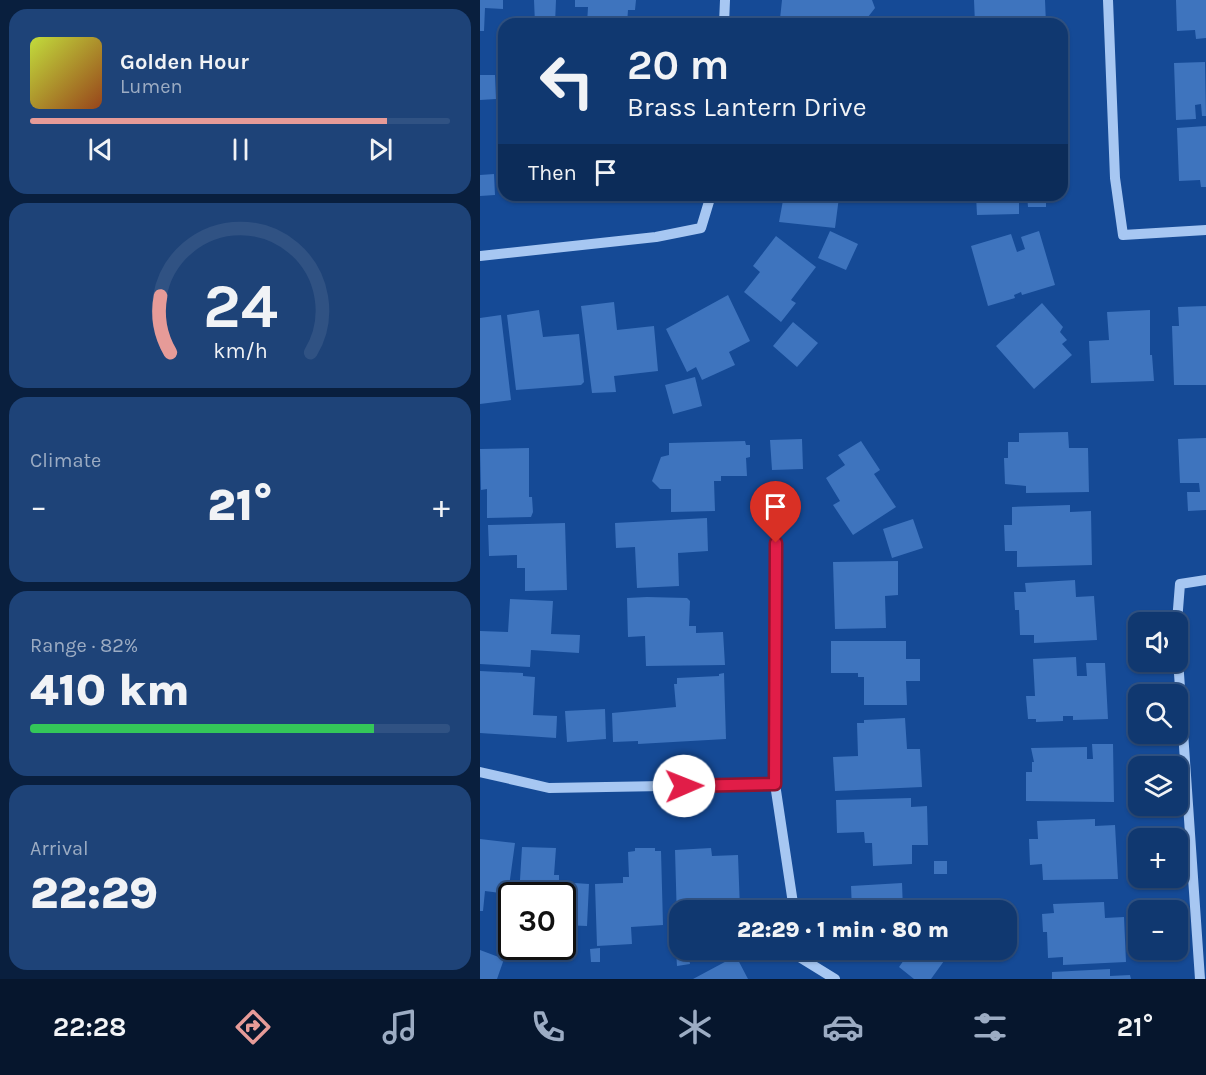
<!DOCTYPE html>
<html lang="en">
<head>
<meta charset="utf-8">
<style>
	:root { --surface:#103870; --page:#1e4378; --text:#f1f3f6; --muted:#9cacc3; --line:#305283; --accent:#e69b98 }
	body { margin:0; font-family:Karla,sans-serif; background:var(--page); color:var(--text); height:100vh; display:flex; flex-direction:column; font-size:22px; white-space:nowrap }
	* { box-sizing:border-box; margin:0 }
	p { font-size:20px; color:var(--muted) }
	.icon { flex:none; width:33px; height:33px; fill:none; stroke:currentColor; stroke-width:2; stroke-linecap:round; stroke-linejoin:round }
	.map { position:relative; flex:1; overflow:hidden }
	.drawer { display:flex; flex-direction:column; gap:9px; padding:9px; background:#091f3e; width:480px }
	.drawer>* { flex:none }
	.banner { position:absolute; left:18px; top:18px; width:570px; height:183px; border-radius:18px; box-shadow:0 2px 4px #0004,0 0 0 2px var(--line); background:#103870; color:var(--text); overflow:hidden }
	.controls { position:absolute; left:648px; top:612px; display:grid; gap:12px }
	.controls a { display:grid; place-items:center; width:60px; height:60px; border-radius:12px; background:var(--surface); box-shadow:0 2px 4px #0004,0 0 0 2px var(--line); font-size:30px }
	.speed { position:absolute; left:18px; top:882px; display:flex; gap:12px; font-size:30px; font-weight:700; text-align:center }
	.speed>* { display:grid; place-content:center; width:78px; height:78px; border-radius:50%; background:var(--surface); box-shadow:0 2px 4px #0004,0 0 0 2px var(--line); line-height:1 }
	.speed .limit { border:3px solid #111; border-radius:9px; background:#fff; color:#111 }
	.pin { position:absolute; display:grid; place-items:center; width:51px; height:51px; color:#fff; margin:-62px -26px; border-radius:50% 50% 50% 0; rotate:-45deg; box-shadow:0 0 6px #0007 }
	.pin .icon { rotate:45deg }
	.me { position:absolute; width:66px; margin:-33px; rotate:89deg; stroke-linejoin:round; filter:drop-shadow(0 0 4px #0008) }
	.turn { display:flex; align-items:center; gap:21px; height:126px; padding:0 30px; font-size:27px }
	.turn .icon { width:78px; height:78px; stroke-width:2.5 }
	.turn b { display:block; font-size:42px; line-height:51px }
	.then { display:flex; align-items:center; height:57px; padding:0 30px; background:#0003; gap:12px; font-size:22px }
	.big { font-size:45px; font-weight:800; line-height:1.1 }
	.drawer .widget { flex:1; display:flex; flex-direction:column; justify-content:center; gap:9px; min-width:0; padding:0 21px; border-radius:18px; background:var(--page) }
	.drawer .dial { align-items:center; gap:0 }
	.dial svg { height:156px; overflow:visible; fill:none; stroke:var(--line); stroke-width:7; stroke-linecap:round; text-anchor:middle }
	.dial text { fill:var(--text); stroke:none }
	.song { display:flex; align-items:center; gap:18px }
	.cover { width:72px; height:72px; border-radius:9px; background:linear-gradient(135deg,hsl(70 70% 55%),hsl(20 70% 35%)) }
	.played { height:6px; border-radius:3px; background:linear-gradient(90deg,var(--accent) 85%,var(--line) 85%) }
	.keys { display:flex; justify-content:space-around; direction:ltr }
	.heat { display:flex; justify-content:space-between; align-items:center; font-size:33px; direction:ltr }
	.charge { height:9px; border-radius:4px; background:linear-gradient(90deg,#34c759 82%,var(--line) 0) }
	.trip { position:absolute; left:189px; top:900px; width:348px; height:60px; border-radius:18px; background:var(--surface); box-shadow:0 2px 4px #0004,0 0 0 2px var(--line); font-weight:800; line-height:60px; text-align:center }
	.menu { display:flex; height:96px; justify-content:space-around; align-items:center; background:#06162d; color:var(--muted) }
	.menu .icon { width:42px; height:42px }
	.menu .current { color:var(--accent) }
	.menu b { font-size:27px; color:var(--text) }
	main { display:flex; flex:1; min-height:0 }
	.map>svg:first-child { display:block }
	.building { fill:#3e74be }
	.lines { fill:none; stroke-linecap:round; stroke-linejoin:round }
	.minor { stroke:#a7c7f2; stroke-width:10 }
	.route-casing { stroke:#92132f; stroke-width:15 }
	.route { stroke:#e11d48; stroke-width:10 }
</style>
</head>
<body>
<main>
<section class="drawer">
<div class="widget">
<div class="song"><i class="cover"></i><div><b>Golden Hour</b><p>Lumen</p></div></div>
<div class="played"></div>
<div class="keys"><svg class="icon" aria-label="previous" viewBox="0 0 24 24"><path d="M18 5L8 12l10 7zM5 5v14"/></svg><svg class="icon" aria-label="pause" viewBox="0 0 24 24"><path d="M8 5v14M16 5v14"/></svg><svg class="icon" aria-label="next" viewBox="0 0 24 24"><path d="M6 5l10 7-10 7zM19 5v14"/></svg></div>
</div>
<div class="widget dial"><svg viewBox="0 0 100 80">
<path d="M14 69A42 42 0 1 1 86 69"/>
<path d="M14 69A42 42 0 0 1 9 40" stroke="#e69b98"/>
<text x="50" y="56" font-size="32" font-weight="700">24</text>
<text x="50" y="72" font-size="11">km/h</text>
</svg></div>
<div class="widget"><p>Climate</p>
<div class="heat"><a>−</a><b class="big">21°</b><a>+</a></div>
</div>
<div class="widget"><p>Range · 82%</p><b class="big">410 km</b><div class="charge"></div></div>
<div class="widget"><p>Arrival</p><b class="big">22:29</b></div>
</section>
<div class="map">
<svg width="726" height="979" viewBox="0 0 726 979">
	<rect width="100%" height="100%" fill="#154a96"/>
	<!-- building -->
	<path class="building" d="M 0,0 L 23,0 L 23,9 L 5,8 L 4,31 L 0,31 Z
		M 54,0 L 76,0 L 75,24 L 55,24 Z
		M 95,0 L 156,0 L 155,10 L 148,10 L 147,24 L 107,24 L 108,7 L 95,7 Z
		M 302,0 L 392,0 L 395,8 L 388,17 L 374,18 L 374,24 L 329,24 L 330,22 L 300,19 Z
		M 494,0 L 565,0 L 566,24 L 495,24 Z
		M 696,0 L 726,0 L 726,38 L 716,39 L 715,30 L 697,31 Z
		M 725,62 L 726,116 L 722,116 L 721,104 L 715,105 L 716,119 L 696,120 L 694,63 Z
		M 0,75 L 15,75 L 16,99 L 0,100 Z
		M 726,126 L 726,187 L 721,187 L 720,180 L 699,181 L 697,128 Z
		M 14,174 L 15,195 L 0,196 L 0,175 Z
		M 304,195 L 359,197 L 355,228 L 299,222 Z
		M 496,195 L 539,195 L 539,214 L 497,215 Z
		M 547,195 L 566,195 L 566,207 L 548,207 Z
		M 350,231 L 378,244 L 366,270 L 338,258 Z
		M 559,231 L 575,285 L 542,295 L 541,292 L 534,295 L 535,298 L 508,306 L 491,246 L 531,234 L 537,252 L 545,249 L 541,237 Z
		M 296,236 L 336,267 L 311,300 L 316,303 L 301,322 L 264,292 L 280,272 L 273,266 Z
		M 248,295 L 270,341 L 249,352 L 255,365 L 222,380 L 216,367 L 207,372 L 186,329 Z
		M 134,302 L 137,330 L 174,326 L 178,371 L 134,376 L 136,392 L 112,393 L 101,306 Z
		M 562,303 L 583,327 L 580,332 L 587,340 L 582,344 L 592,355 L 554,389 L 516,346 Z
		M 726,306 L 726,385 L 694,385 L 692,326 L 699,326 L 698,307 Z
		M 59,310 L 63,337 L 99,334 L 104,382 L 101,385 L 36,390 L 27,315 Z
		M 670,310 L 670,355 L 672,355 L 674,381 L 611,383 L 609,341 L 629,340 L 627,312 Z
		M 21,315 L 31,400 L 0,404 L 0,318 Z
		M 313,322 L 338,343 L 317,367 L 293,346 Z
		M 215,377 L 222,406 L 193,414 L 185,385 Z
		M 588,432 L 589,448 L 608,448 L 609,492 L 546,493 L 546,486 L 525,484 L 524,458 L 528,458 L 528,442 L 539,442 L 539,433 Z
		M 726,438 L 726,510 L 708,511 L 707,492 L 720,492 L 719,483 L 700,483 L 698,439 Z
		M 322,439 L 323,469 L 292,470 L 290,440 Z
		M 265,441 L 266,445 L 270,445 L 270,457 L 266,458 L 267,476 L 241,476 L 241,481 L 234,481 L 235,511 L 191,512 L 191,489 L 180,489 L 172,481 L 181,457 L 189,455 L 189,443 Z
		M 381,441 L 400,470 L 394,474 L 416,507 L 373,535 L 353,505 L 360,501 L 346,478 L 365,465 L 358,455 Z
		M 49,448 L 49,497 L 52,497 L 53,512 L 51,517 L 7,518 L 7,489 L 1,490 L 0,449 Z
		M 590,505 L 590,512 L 611,511 L 612,565 L 537,567 L 537,551 L 525,551 L 524,525 L 532,525 L 532,507 Z
		M 227,518 L 228,551 L 198,553 L 199,586 L 157,588 L 155,547 L 136,548 L 135,523 Z
		M 433,519 L 443,548 L 412,558 L 403,529 Z
		M 85,523 L 87,590 L 45,591 L 45,568 L 37,568 L 37,555 L 9,556 L 8,525 Z
		M 418,561 L 418,595 L 405,596 L 406,628 L 355,629 L 353,562 Z
		M 595,580 L 596,597 L 614,596 L 617,640 L 554,643 L 554,635 L 540,635 L 539,610 L 535,610 L 534,592 L 546,592 L 545,583 Z
		M 167,597 L 207,598 L 210,601 L 209,626 L 216,626 L 216,633 L 243,632 L 245,665 L 166,666 L 165,636 L 148,637 L 147,598 Z
		M 30,599 L 73,601 L 71,634 L 100,635 L 99,653 L 51,650 L 50,667 L 0,664 L 0,631 L 28,632 Z
		M 351,641 L 426,641 L 426,659 L 440,659 L 440,681 L 426,681 L 427,705 L 384,705 L 384,677 L 378,677 L 378,673 L 351,673 Z
		M 596,657 L 597,676 L 607,676 L 606,663 L 625,663 L 628,719 L 593,720 L 593,716 L 583,716 L 583,721 L 556,722 L 556,719 L 548,719 L 546,696 L 555,696 L 553,659 Z
		M 0,671 L 43,673 L 43,676 L 55,677 L 53,715 L 77,716 L 76,738 L 0,733 Z
		M 244,673 L 246,739 L 158,744 L 158,741 L 133,742 L 132,713 L 196,707 L 194,684 L 197,684 L 197,678 L 239,676 L 239,674 Z
		M 125,709 L 126,739 L 87,742 L 85,711 Z
		M 425,718 L 427,749 L 440,749 L 442,787 L 355,791 L 353,757 L 378,756 L 377,723 L 384,723 L 384,720 Z
		M 612,744 L 633,744 L 634,802 L 546,801 L 546,772 L 552,772 L 552,762 L 554,762 L 551,748 L 607,747 L 607,759 L 613,759 Z
		M 431,798 L 431,807 L 447,806 L 448,845 L 432,845 L 432,864 L 393,866 L 392,843 L 385,843 L 384,832 L 357,833 L 356,800 Z
		M 615,819 L 615,826 L 635,825 L 638,879 L 563,880 L 562,864 L 550,865 L 549,839 L 558,839 L 557,821 Z
		M 0,839 L 35,843 L 28,894 L 5,891 L 3,911 L 0,911 Z
		M 42,847 L 76,848 L 74,875 L 79,875 L 79,882 L 109,884 L 107,926 L 82,925 L 82,896 L 39,896 Z
		M 155,848 L 175,848 L 175,851 L 181,851 L 183,925 L 151,927 L 152,944 L 117,946 L 115,884 L 143,883 L 143,877 L 149,877 L 148,852 L 155,851 Z
		M 231,848 L 232,856 L 258,855 L 260,910 L 237,910 L 237,899 L 228,899 L 229,910 L 200,910 L 200,921 L 197,921 L 195,850 Z
		M 454,861 L 467,861 L 467,874 L 454,874 Z
		M 422,883 L 423,910 L 372,910 L 371,886 Z
		M 624,902 L 625,918 L 644,917 L 646,962 L 583,965 L 583,957 L 568,958 L 567,932 L 563,932 L 562,914 L 574,913 L 573,904 Z
		M 120,948 L 120,962 L 111,962 L 110,949 Z
		M 0,950 L 24,959 L 17,979 L 0,979 Z
		M 208,950 L 210,964 L 197,966 L 196,951 Z
		M 376,950 L 449,950 L 464,961 L 451,979 L 434,979 L 419,967 L 429,953 L 376,956 Z
		M 256,956 L 268,979 L 213,979 Z
		M 630,969 L 630,976 L 650,975 L 651,979 L 572,979 L 572,972 Z"/>
	<g class="lines">
		<!-- minor -->
		<path class="minor" d="M 628,0 L 635,178 L 643,235 L 726,230
			M 244,24 L 245,0
			M 0,256 L 176,237 L 221,228 L 231,195
			M 296,543 L 295,784 L 314,910
			M 697,622 L 700,584 L 726,580
			M 698,659 L 720,979
			M 0,772 L 69,788 L 295,784
			M 320,950 L 321,958 L 355,979"/>
	</g>
	<g class="lines">
		<defs>
			<path id="route" d="M 204,786 L 295,784 L 296,543"/>
		</defs>
		<!-- route casing -->
		<use href="#route" class="route-casing"/>
		<!-- route -->
		<use href="#route" class="route"/>
	</g>
</svg>
<div class="controls">
<a><svg class="icon" aria-label="sound" viewBox="0 0 24 24"><path d="M4 9h4l5-4v14l-5-4H4zM17 9q2 3 0 6"/></svg></a>
<a><svg class="icon" aria-label="search" viewBox="0 0 24 24"><circle cx="10" cy="10" r="6"/><path d="M15 15l6 6"/></svg></a>
<a><svg class="icon" aria-label="layers" viewBox="0 0 24 24"><path d="M12 4l9 5-9 5-9-5zM3 14l9 5 9-5"/></svg></a>
<a>+</a>
<a>−</a>
</div>
<div class="speed"><div class="limit">30</div></div>
<div class="pin" style="left:296px;top:543px;background:#d93025"><svg class="icon" aria-label="arrive" viewBox="0 0 24 24"><path d="M6 21V4h12l-3 4 3 4H6"/></svg></div>
<svg class="me" style="left:204px;top:786px" viewBox="-20 -20 40 40"><circle r="19" fill="#fff"/><path d="M0-13L10 11 0 6-10 11z" fill="#e11d48"/></svg>
<div class="trip">22:29 · 1 min · 80 m</div>
<div class="banner">
<div class="turn"><svg class="icon" aria-label="left" viewBox="0 0 24 24"><path d="M17 20v-9H6M10 6l-5 5 5 5"/></svg><div><b>20 m</b>Brass Lantern Drive</div></div>
<div class="then">Then<svg class="icon" aria-label="arrive" viewBox="0 0 24 24"><path d="M6 21V4h12l-3 4 3 4H6"/></svg></div>
</div>
</div>
</main>
<nav class="menu">
<b>22:28</b>
<svg class="icon current" aria-label="directions" viewBox="0 0 24 24"><path d="M12 3l9 9-9 9-9-9zM9 14v-3h6M13 9l2 2-2 2"/></svg>
<svg class="icon" aria-label="music" viewBox="0 0 24 24"><path d="M9 18V5l10-2v13"/><circle cx="6" cy="18" r="3"/><circle cx="16" cy="16" r="3"/></svg>
<svg class="icon" aria-label="phone" viewBox="0 0 24 24"><path d="M5 4h4l2 5-3 2q2 4 5 5l2-3 5 2v4C11 20 4 13 5 4z"/></svg>
<svg class="icon" aria-label="climate" viewBox="0 0 24 24"><path d="M12 3v18M4 7l16 10M4 17L20 7"/></svg>
<svg class="icon" aria-label="car" viewBox="0 0 24 24"><path d="M5 17H2v-5l4-1 3-4h7l3 4 3 1v5h-3M9 17h6M6 11h13"/><circle cx="7" cy="17" r="2"/><circle cx="17" cy="17" r="2"/></svg>
<svg class="icon" aria-label="filters" viewBox="0 0 24 24"><path d="M4 7h16M4 17h16"/><circle cx="9" cy="7" r="2"/><circle cx="15" cy="17" r="2"/></svg>
<b>21°</b>
</nav>
</body>
</html>
